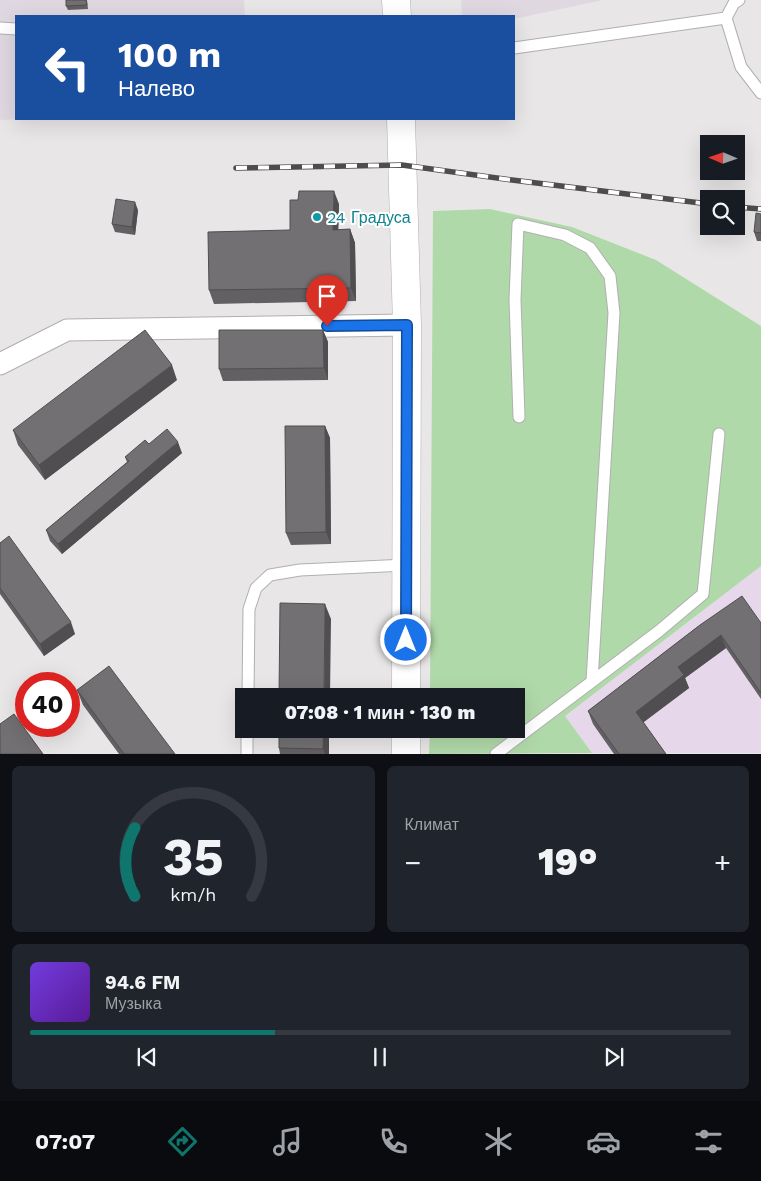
<!DOCTYPE html>
<html lang="ru">
<head>
<meta charset="utf-8">
<style>
	:root { --surface:#171b24; --page:#20242c; --text:#f1f3f6; --muted:#9ea1a6; --line:#363941; --accent:#0f766e }
	body { margin:0; font-family:"Work Sans",sans-serif; background:var(--page); color:var(--text); height:100vh; display:flex; flex-direction:column; font-size:19px; white-space:nowrap }
	* { box-sizing:border-box; margin:0 }
	p { font-size:16px; color:var(--muted) }
	.icon { flex:none; width:28px; height:28px; fill:none; stroke:currentColor; stroke-width:2; stroke-linecap:round; stroke-linejoin:round }
	.map { position:relative; height:754px; overflow:hidden }
	.panel { display:flex; flex-direction:column; gap:12px; padding:12px; background:#0d0f14; flex:1 }
	.panel>* { flex:none }
	.hud { position:absolute; left:15px; top:15px; width:500px; height:105px; border-radius:0px; box-shadow:0 5px 20px #0002; background:#1a4fa0; color:#fff; overflow:hidden }
	.needle { width:32px; rotate:272deg }
	.fabs { position:absolute; left:700px; top:135px; display:grid; gap:10px }
	.fabs a { display:grid; place-items:center; width:45px; height:45px; border-radius:0px; background:var(--surface); box-shadow:0 5px 20px #0002; font-size:25px }
	.speed { position:absolute; left:15px; top:672px; display:flex; gap:10px; font-size:25px; font-weight:700; text-align:center }
	.speed>* { display:grid; place-content:center; width:65px; height:65px; border-radius:50%; background:var(--surface); box-shadow:0 5px 20px #0002; line-height:1 }
	.speed .limit { border:8px solid #d22; background:#fff; color:#111 }
	.pin { position:absolute; display:grid; place-items:center; width:42px; height:42px; color:#fff; margin:-51px -21px; border-radius:50% 50% 50% 0; rotate:-45deg; box-shadow:0 0 5px #0007 }
	.pin .icon { rotate:45deg }
	.me { position:absolute; width:55px; margin:-28px; rotate:0deg; stroke-linejoin:round; filter:drop-shadow(0 0 4px #0008) }
	.turn { display:flex; align-items:center; gap:18px; height:105px; padding:0 20px; font-size:22px }
	.turn .icon { width:65px; height:65px; stroke-width:2.5 }
	.turn b { display:block; font-size:35px; line-height:42px }
	.big { font-size:38px; font-weight:800; line-height:1.1 }
	.panel .tile { flex:1; display:flex; flex-direction:column; justify-content:center; gap:8px; min-width:0; padding:0 18px; border-radius:8px; background:var(--page) }
	.panel .dial { align-items:center; gap:0 }
	.dial svg { height:130px; overflow:visible; fill:none; stroke:var(--line); stroke-width:7; stroke-linecap:round; text-anchor:middle }
	.dial text { fill:var(--text); stroke:none }
	.song { display:flex; align-items:center; gap:15px }
	.cover { width:60px; height:60px; border-radius:8px; background:linear-gradient(135deg,hsl(260 70% 55%),hsl(270 70% 35%)) }
	.played { height:5px; border-radius:2px; background:linear-gradient(90deg,var(--accent) 35%,var(--line) 35%) }
	.keys { display:flex; justify-content:space-around; direction:ltr }
	.heat { display:flex; justify-content:space-between; align-items:center; font-size:28px; direction:ltr }
	.panel .tiles { flex:1; display:grid; gap:12px; grid-template-columns:1fr 1fr }
	.tile:last-child { grid-column:span 2 }
	.trip { position:absolute; left:235px; top:688px; width:290px; height:50px; border-radius:0px; background:var(--surface); box-shadow:0 5px 20px #0002; font-weight:800; line-height:50px; text-align:center }
	.menu { display:flex; height:80px; justify-content:space-around; align-items:center; background:#090b0e; color:var(--muted) }
	.menu .icon { width:35px; height:35px }
	.menu .active { color:var(--accent) }
	.menu b { font-size:22px; color:var(--text) }
	.map>svg:first-child { display:block }
	.industrial { fill:#e6d7ea }
	.built { fill:#e0d8e0 }
	.green { fill:#b0d9a9 }
	.lines { fill:none; stroke-linecap:round; stroke-linejoin:round }
	.lane-casing { stroke:#b1afb1; stroke-width:13 }
	.street-casing { stroke:#b1afb1; stroke-width:23 }
	.secondary-casing { stroke:#b1afb1; stroke-width:29 }
	.lane { stroke:#fff; stroke-width:11 }
	.street { stroke:#fff; stroke-width:21 }
	.secondary { stroke:#fff; stroke-width:28 }
	.rail-casing { stroke:#4e4d4e; stroke-width:5.5 }
	.rail { stroke:#fff; stroke-width:4; stroke-dasharray:11; stroke-linecap:butt }
	.wall { fill:#626062 }
	.shaded-wall { fill:#504e50 }
	.building { fill:#727072; stroke:#504e50 }
	.route-casing { stroke:#114b97; stroke-width:12 }
	.route { stroke:#1a73e8; stroke-width:9 }
	.culture-dot { fill:#0f9aa8; stroke:#fff; stroke-width:2 }
	.labels { text-anchor:middle; dominant-baseline:central; stroke-width:4; stroke-linejoin:round; paint-order:stroke }
	.culture-label { font-size:16px; fill:#0d838f; stroke:#fff; text-anchor:start }
</style>
</head>
<body>
<div class="map">
<svg width="761" height="754" viewBox="0 0 761 754">
	<rect width="100%" height="100%" fill="#e9e6e8"/>
	<!-- industrial -->
	<path class="industrial" d="M 761,566 L 761,753 L 592,753 L 565,716 Z"/>
	<!-- built -->
	<path class="built" d="M 0,0 L 244,0 L 245,16 L 16,16 L 16,119 L 25,119 L 0,120 Z
		M 461,0 L 603,0 L 514,19 L 514,16 L 462,16 Z"/>
	<!-- green -->
	<path class="green" d="M 490,209 L 572,227 L 656,260 L 761,326 L 761,566 L 565,716 L 592,753 L 429,754 L 430,729 L 516,729 L 516,696 L 430,696 L 433,211 Z"/>
	<g class="lines">
		<defs>
			<path id="lane" d="M 739,0 L 734,3 L 726,18 L 741,67 L 761,93
				M 0,28 L 16,29
				M 514,48 L 726,18
				M 519,417 L 515,300 L 518,224 L 565,235 L 590,248 L 610,276 L 614,313 L 592,681
				M 248,696 L 249,609 L 256,588 L 270,575 L 300,570 L 406,565
				M 247,754 L 247,729
				M 496,754 L 659,631 L 703,594 L 719,434"/>
			<path id="street" d="M 0,364 L 67,330 L 407,325"/>
			<path id="secondary" d="M 396,0 L 397,16
				M 401,119 L 407,325 L 406,696
				M 406,729 L 406,754"/>
		</defs>
		<!-- lane casing -->
		<use href="#lane" class="lane-casing"/>
		<!-- street casing -->
		<use href="#street" class="street-casing"/>
		<!-- secondary casing -->
		<use href="#secondary" class="secondary-casing"/>
		<!-- lane -->
		<use href="#lane" class="lane"/>
		<!-- street -->
		<use href="#street" class="street"/>
		<!-- secondary -->
		<use href="#secondary" class="secondary"/>
		<defs>
			<path id="rail" d="M 236,168 L 402,165 L 512,180 L 709,204
				M 736,207 L 761,209"/>
		</defs>
		<!-- rail casing -->
		<use href="#rail" class="rail-casing"/>
		<!-- rail -->
		<use href="#rail" class="rail"/>
	</g>
	<!-- wall -->
	<path class="wall" d="M 66,0 L 87,0 L 88,9 L 68,10 L 66,6 Z
		M 339,204 L 338,230 L 350,229 L 355,243 L 356,301 L 214,304 L 209,290 L 290,230 Z
		M 138,210 L 135,235 L 115,232 L 112,224 Z
		M 761,214 L 761,241 L 757,241 L 754,232 Z
		M 323,330 L 328,342 L 328,380 L 223,381 L 219,369 Z
		M 177,380 L 45,480 L 18,445 L 13,430 Z
		M 325,426 L 330,438 L 331,544 L 291,545 L 286,533 Z
		M 149,444 L 182,453 L 62,554 L 50,541 L 46,530 L 127,462 L 125,457 Z
		M 0,543 L 75,634 L 44,656 L 0,594 Z
		M 761,623 L 761,699 L 726,648 L 685,678 L 689,688 L 643,722 L 666,754 L 614,754 L 593,724 L 588,711 L 700,625 Z
		M 77,690 L 175,754 L 119,754 L 83,705 Z
		M 279,729 L 329,729 L 329,754 L 280,754 L 279,748 Z"/>
	<!-- shaded-wall -->
	<path class="shaded-wall" d="M 334,191 L 339,204 L 338,243 L 333,230 Z
		M 135,202 L 138,210 L 135,235 L 132,227 Z
		M 350,229 L 355,243 L 356,301 L 351,288 Z
		M 323,330 L 328,342 L 328,380 L 324,368 Z
		M 172,365 L 177,380 L 45,480 L 39,465 Z
		M 325,426 L 330,438 L 331,544 L 326,532 Z
		M 178,442 L 182,453 L 62,554 L 58,544 Z
		M 325,604 L 331,619 L 330,696 L 324,696 Z
		M 71,622 L 75,634 L 44,656 L 40,644 Z
		M 721,635 L 726,648 L 685,678 L 689,688 L 640,725 L 636,712 L 678,667 Z
		M 324,729 L 329,729 L 329,754 L 325,754 L 323,749 Z"/>
	<!-- building -->
	<path class="building" d="M 66,0 L 86,0 L 87,5 L 66,6 Z
		M 299,191 L 334,191 L 333,230 L 350,229 L 351,288 L 209,290 L 208,232 L 290,230 L 290,200 L 298,200 Z
		M 116,199 L 135,202 L 132,227 L 112,224 Z
		M 756,213 L 761,214 L 761,233 L 754,232 Z
		M 145,330 L 172,365 L 39,465 L 13,430 Z
		M 219,330 L 323,330 L 324,368 L 219,369 Z
		M 285,426 L 325,426 L 326,532 L 286,533 Z
		M 167,429 L 178,442 L 58,544 L 46,530 L 129,461 L 125,457 L 145,440 L 149,444 Z
		M 9,536 L 71,622 L 40,644 L 0,588 L 0,543 Z
		M 742,596 L 761,623 L 761,693 L 721,635 L 678,667 L 684,675 L 636,712 L 666,754 L 619,754 L 588,711 L 700,625 Z
		M 280,603 L 325,604 L 324,696 L 279,696 Z
		M 109,666 L 175,754 L 124,754 L 77,690 Z
		M 14,714 L 43,754 L 0,754 L 0,724 Z
		M 279,729 L 324,729 L 323,749 L 279,748 Z"/>
	<g class="lines">
		<defs>
			<path id="route" d="M 327,326 L 407,325 L 406,640"/>
		</defs>
		<!-- route casing -->
		<use href="#route" class="route-casing"/>
		<!-- route -->
		<use href="#route" class="route"/>
	</g>
	<!-- markers -->
	<circle class="culture-dot" cx="317" cy="217" r="5"/>
	<g class="labels">
		<!-- culture labels -->
		<g class="culture-label">
			<text x="327" y="217">24 Градуса</text>
		</g>
	</g>
</svg>
<div class="fabs">
<a><svg class="needle" viewBox="-14 -14 28 28"><path d="M0-13l5 13h-10z" fill="#e53935"/><path d="M0 13l5-13h-10z" fill="#9ea1a6"/></svg></a>
<a><svg class="icon" aria-label="search" viewBox="0 0 24 24"><circle cx="10" cy="10" r="6"/><path d="M15 15l6 6"/></svg></a>
</div>
<div class="speed"><div class="limit">40</div></div>
<div class="pin" style="left:327px;top:326px;background:#d93025"><svg class="icon" aria-label="arrive" viewBox="0 0 24 24"><path d="M6 21V4h12l-3 4 3 4H6"/></svg></div>
<svg class="me" style="left:406px;top:640px" viewBox="-20 -20 40 40"><circle r="17" fill="#1a73e8" stroke="#fff" stroke-width="3"/><path d="M0-11L8 9 0 5-8 9z" fill="#fff"/></svg>
<div class="trip">07:08 · 1 мин · 130 m</div>
<div class="hud">
<div class="turn"><svg class="icon" aria-label="left" viewBox="0 0 24 24"><path d="M17 20v-9H6M10 6l-5 5 5 5"/></svg><div><b>100 m</b>Налево</div></div>
</div>
</div>
<section class="panel">
<div class="tiles">
<div class="tile dial"><svg viewBox="0 0 100 80">
<path d="M14 69A42 42 0 1 1 86 69"/>
<path d="M14 69A42 42 0 0 1 14 27" stroke="#0f766e"/>
<text x="50" y="56" font-size="32" font-weight="700">35</text>
<text x="50" y="72" font-size="11">km/h</text>
</svg></div>
<div class="tile"><p>Климат</p>
<div class="heat"><a>−</a><b class="big">19°</b><a>+</a></div>
</div>
<div class="tile">
<div class="song"><i class="cover"></i><div><b>94.6 FM</b><p>Музыка</p></div></div>
<div class="played"></div>
<div class="keys"><svg class="icon" aria-label="previous" viewBox="0 0 24 24"><path d="M18 5L8 12l10 7zM5 5v14"/></svg><svg class="icon" aria-label="pause" viewBox="0 0 24 24"><path d="M8 5v14M16 5v14"/></svg><svg class="icon" aria-label="next" viewBox="0 0 24 24"><path d="M6 5l10 7-10 7zM19 5v14"/></svg></div>
</div>
</div>
</section>
<nav class="menu">
<b>07:07</b>
<svg class="icon active" aria-label="directions" viewBox="0 0 24 24"><path d="M12 3l9 9-9 9-9-9zM9 14v-3h6M13 9l2 2-2 2"/></svg>
<svg class="icon" aria-label="music" viewBox="0 0 24 24"><path d="M9 18V5l10-2v13"/><circle cx="6" cy="18" r="3"/><circle cx="16" cy="16" r="3"/></svg>
<svg class="icon" aria-label="phone" viewBox="0 0 24 24"><path d="M5 4h4l2 5-3 2q2 4 5 5l2-3 5 2v4C11 20 4 13 5 4z"/></svg>
<svg class="icon" aria-label="climate" viewBox="0 0 24 24"><path d="M12 3v18M4 7l16 10M4 17L20 7"/></svg>
<svg class="icon" aria-label="car" viewBox="0 0 24 24"><path d="M5 17H2v-5l4-1 3-4h7l3 4 3 1v5h-3M9 17h6M6 11h13"/><circle cx="7" cy="17" r="2"/><circle cx="17" cy="17" r="2"/></svg>
<svg class="icon" aria-label="filters" viewBox="0 0 24 24"><path d="M4 7h16M4 17h16"/><circle cx="9" cy="7" r="2"/><circle cx="15" cy="17" r="2"/></svg>
</nav>
</body>
</html>
